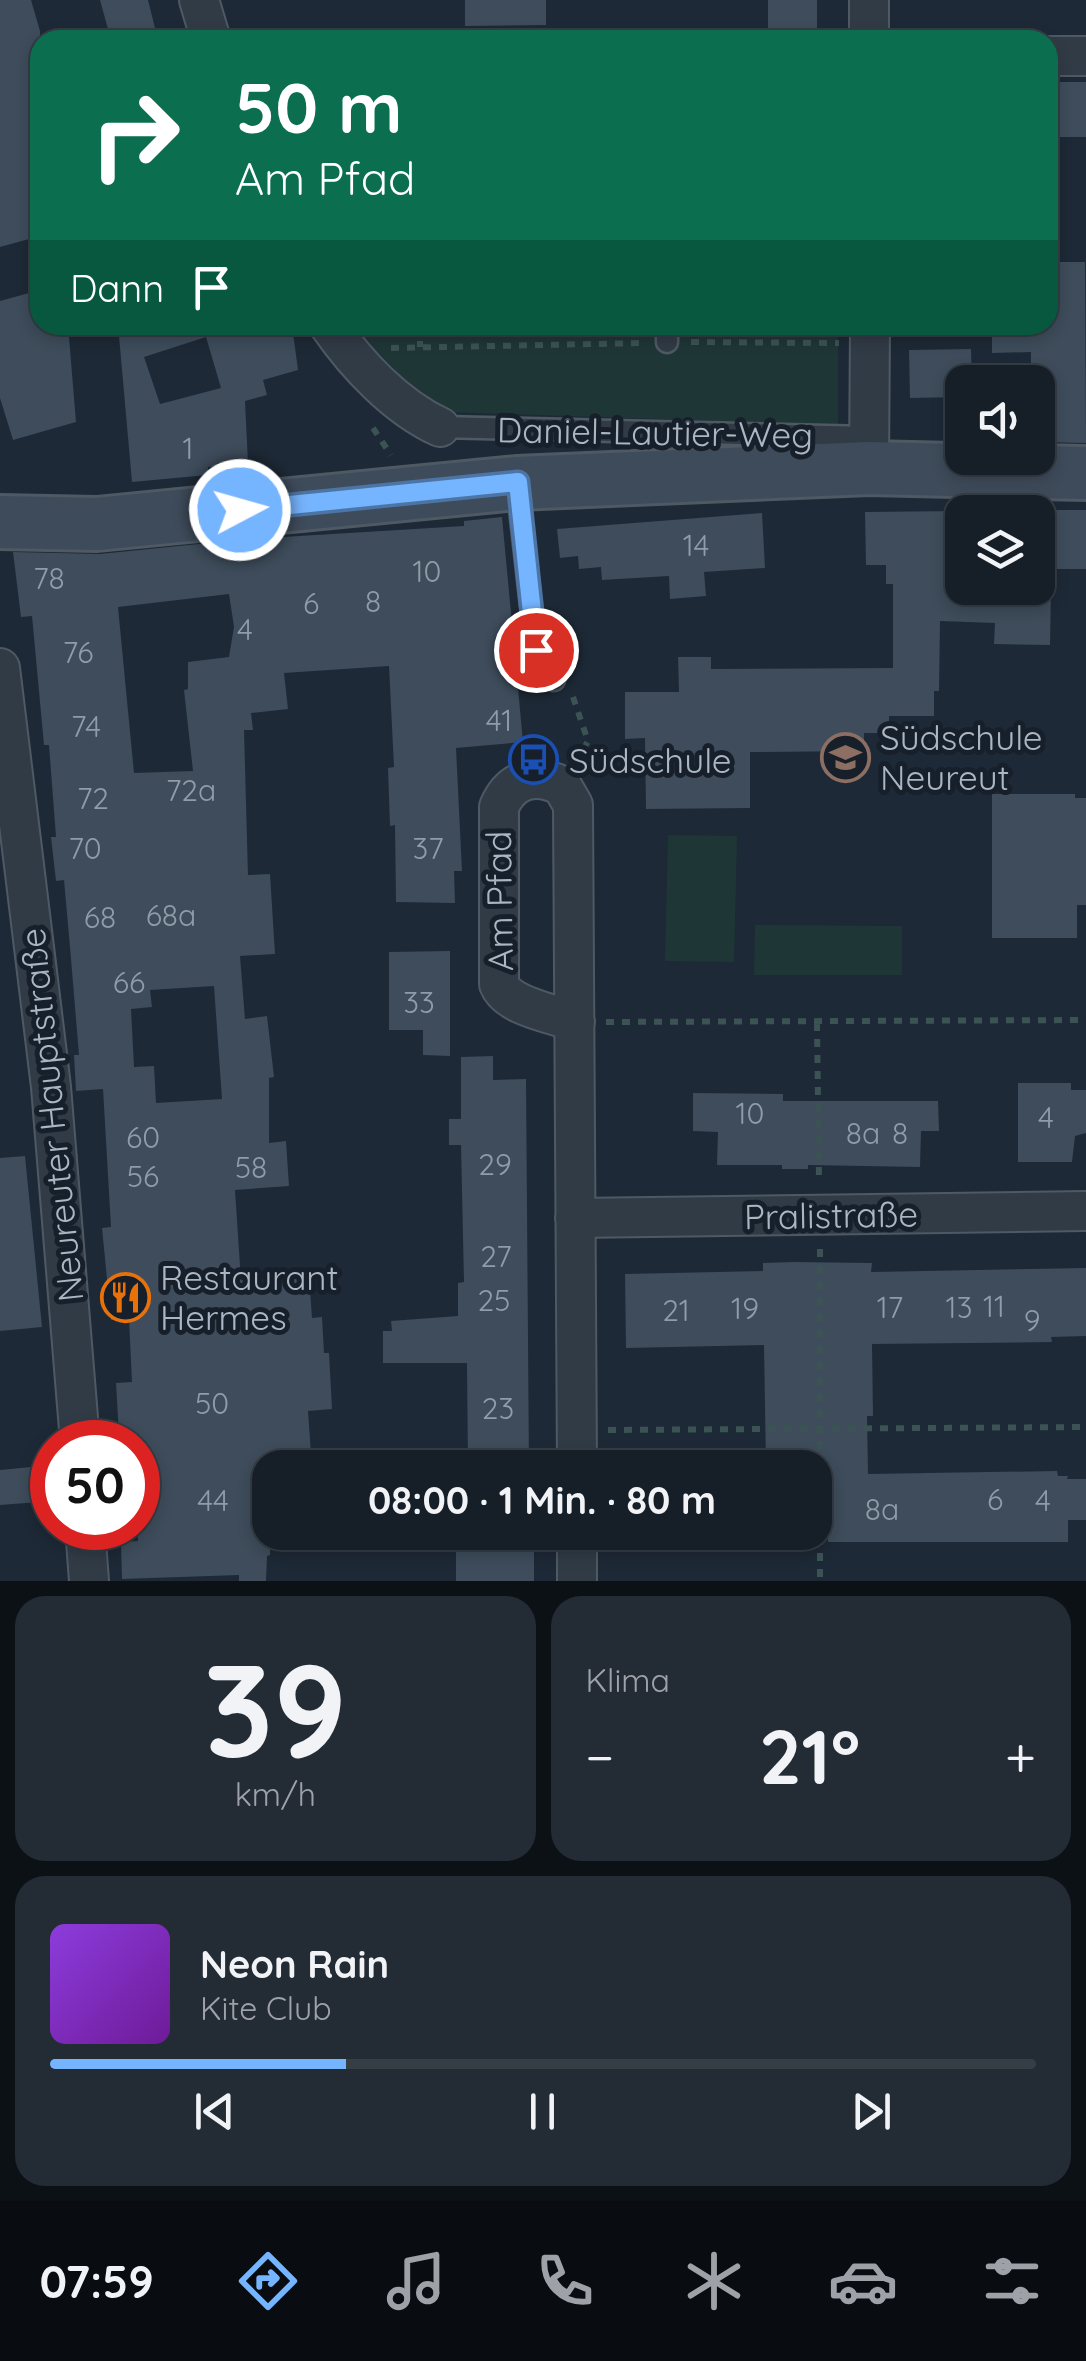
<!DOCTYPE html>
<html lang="de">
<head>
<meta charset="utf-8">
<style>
	:root { --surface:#161f28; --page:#232c34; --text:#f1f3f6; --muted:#9ea2a8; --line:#353d45; --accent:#75b4fe }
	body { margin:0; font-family:Quicksand,sans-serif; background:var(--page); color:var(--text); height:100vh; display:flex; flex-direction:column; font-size:38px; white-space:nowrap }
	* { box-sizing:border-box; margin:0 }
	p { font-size:32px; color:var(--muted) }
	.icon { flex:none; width:55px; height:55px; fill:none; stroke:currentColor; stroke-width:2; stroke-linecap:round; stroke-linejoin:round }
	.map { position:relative; height:1581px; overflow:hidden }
	.sheet { display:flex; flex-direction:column; gap:15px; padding:15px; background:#0c1116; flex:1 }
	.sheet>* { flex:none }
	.hud { position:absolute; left:30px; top:30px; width:1028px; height:305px; border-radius:30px; box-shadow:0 5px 15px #0003,0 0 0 2px var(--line); background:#0b6e4f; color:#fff; overflow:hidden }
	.controls { position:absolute; left:945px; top:365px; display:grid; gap:20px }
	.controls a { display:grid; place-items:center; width:110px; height:110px; border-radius:20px; background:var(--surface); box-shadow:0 5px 15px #0003,0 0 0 2px var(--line); font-size:50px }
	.speed { position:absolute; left:30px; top:1420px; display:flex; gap:20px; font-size:50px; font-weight:700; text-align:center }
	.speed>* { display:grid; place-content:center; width:130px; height:130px; border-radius:50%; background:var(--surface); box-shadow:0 5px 15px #0003,0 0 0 2px var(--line); line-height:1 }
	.speed .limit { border:15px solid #d22; background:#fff; color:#111 }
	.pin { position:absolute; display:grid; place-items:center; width:85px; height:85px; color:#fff; margin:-42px; border:5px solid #fff; border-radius:50%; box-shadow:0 2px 10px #0007 }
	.me { position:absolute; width:110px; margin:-55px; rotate:84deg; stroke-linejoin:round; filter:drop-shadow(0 0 8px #0008) }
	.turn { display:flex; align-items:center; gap:35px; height:210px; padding:0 40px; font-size:45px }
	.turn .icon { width:130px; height:130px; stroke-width:2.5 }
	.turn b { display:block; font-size:70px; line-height:85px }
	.then { display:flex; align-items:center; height:95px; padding:0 40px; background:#0003; gap:20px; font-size:38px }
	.big { font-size:75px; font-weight:800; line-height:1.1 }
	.sheet .card { flex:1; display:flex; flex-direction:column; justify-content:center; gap:15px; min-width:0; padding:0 35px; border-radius:30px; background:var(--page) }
	.sheet .dial { align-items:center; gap:0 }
	.dial b { font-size:130px; line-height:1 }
	.song { display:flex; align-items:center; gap:30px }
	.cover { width:120px; height:120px; border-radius:15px; background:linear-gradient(135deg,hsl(270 70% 55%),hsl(280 70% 35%)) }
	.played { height:10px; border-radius:5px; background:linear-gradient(90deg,var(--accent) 30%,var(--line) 30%) }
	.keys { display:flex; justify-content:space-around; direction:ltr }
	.heat { display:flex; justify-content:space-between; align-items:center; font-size:55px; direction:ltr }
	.sheet .tiles { flex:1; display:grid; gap:15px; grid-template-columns:1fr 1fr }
	.card:last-child { grid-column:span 2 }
	.trip { position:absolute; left:252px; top:1450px; width:580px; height:100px; border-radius:30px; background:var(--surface); box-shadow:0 5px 15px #0003,0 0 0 2px var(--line); font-weight:800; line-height:100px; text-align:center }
	.tab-bar { display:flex; height:160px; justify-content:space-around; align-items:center; background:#090c10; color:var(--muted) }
	.tab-bar .icon { width:70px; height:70px }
	.tab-bar .on { color:var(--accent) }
	.tab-bar b { font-size:45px; color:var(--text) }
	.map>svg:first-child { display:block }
	.green { fill:#1f3637 }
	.building { fill:#3e4c5b; fill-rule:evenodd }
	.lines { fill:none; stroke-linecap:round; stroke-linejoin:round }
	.service-casing { stroke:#4e5964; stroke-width:25 }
	.minor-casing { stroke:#4e5964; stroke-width:42 }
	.secondary-casing { stroke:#4e5964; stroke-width:58 }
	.path { stroke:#3c5354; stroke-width:6; stroke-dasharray:8 8; stroke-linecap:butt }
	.service { stroke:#313b46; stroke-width:20 }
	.minor { stroke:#313b46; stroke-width:38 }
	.secondary { stroke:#3e4b5a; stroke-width:52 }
	.route-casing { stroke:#4c75a5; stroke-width:25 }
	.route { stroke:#75b4fe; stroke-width:18 }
	.labels { text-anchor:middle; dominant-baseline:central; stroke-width:10; stroke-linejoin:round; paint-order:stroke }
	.number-label { font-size:30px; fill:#8f9caa }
	.street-label { font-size:35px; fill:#aab6c4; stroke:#17202a }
	.poi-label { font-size:35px; fill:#aab6c4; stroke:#17202a; text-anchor:start }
</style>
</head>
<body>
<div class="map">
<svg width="1086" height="1581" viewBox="0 0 1086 1581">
	<rect width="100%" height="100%" fill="#1d2936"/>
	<!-- green -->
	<path class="green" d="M 351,325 L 838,325 L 838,425 L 446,412 L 425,400 Z
		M 668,835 L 737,836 L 734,962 L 665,961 Z
		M 755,925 L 902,926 L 902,975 L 754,975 Z"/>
	<!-- building -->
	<path class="building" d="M 0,0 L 31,0 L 40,31 L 40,236 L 0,247 Z
		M 100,0 L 148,0 L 158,40 L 111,40 Z
		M 465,0 L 546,0 L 546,25 L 465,26 Z
		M 768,0 L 817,0 L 817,29 L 768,29 Z
		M 1048,82 L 1086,82 L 1086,137 L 1048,137 Z
		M 1057,262 L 1085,262 L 1086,443 L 1038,442 L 1038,382 L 1031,382 L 1031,352 L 992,353 L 992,325 L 1048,325 L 1048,303 L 1056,303 Z
		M 40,290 L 40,325 L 68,325 L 76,422 L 13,440 L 0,398 L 0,301 Z
		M 118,325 L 292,325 L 298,370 L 263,380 L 267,395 L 245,401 L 248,463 L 208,467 L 208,475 L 132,482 ZM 206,337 L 221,388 L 160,404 L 144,357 Z
		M 971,349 L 972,382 L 962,382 L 962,397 L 910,398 L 909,350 Z
		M 1038,510 L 1086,510 L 1086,569 L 1038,569 Z
		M 957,511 L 957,549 L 962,549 L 962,588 L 1051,588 L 1050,645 L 994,644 L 995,623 L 940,621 L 939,691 L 934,691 L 934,716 L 889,716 L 889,733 L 864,733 L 864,751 L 750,752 L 750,808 L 646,809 L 645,738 L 625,739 L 625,692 L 679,692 L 678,657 L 711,657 L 711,669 L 893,668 L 893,584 L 886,584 L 886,565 L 866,565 L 865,512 Z
		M 762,513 L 765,568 L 704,572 L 706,596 L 670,599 L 669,576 L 602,580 L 601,567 L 579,569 L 578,556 L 560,558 L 557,529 Z
		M 502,517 L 523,742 L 456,748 L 462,871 L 454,871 L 455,903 L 396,902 L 395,825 L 390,826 L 388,768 L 394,767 L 389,666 L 284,673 L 288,709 L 251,713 L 253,730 L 244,730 L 248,875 L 270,874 L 275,954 L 240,956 L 245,1019 L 267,1016 L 274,1077 L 269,1078 L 269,1143 L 286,1141 L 289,1186 L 235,1190 L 241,1280 L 309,1275 L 312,1318 L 322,1317 L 324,1353 L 329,1353 L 332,1409 L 308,1411 L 312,1468 L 270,1468 L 270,1555 L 267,1556 L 266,1581 L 239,1581 L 239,1575 L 122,1579 L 121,1542 L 138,1541 L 138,1434 L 119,1435 L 116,1383 L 132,1382 L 129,1319 L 111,1320 L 102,1228 L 111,1227 L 103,1089 L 76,1091 L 74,1055 L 79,1055 L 70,947 L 64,880 L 56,881 L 51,837 L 56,837 L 49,745 L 44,745 L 32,616 L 21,617 L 13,552 L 100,554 L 248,539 L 464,526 L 464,521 ZM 229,594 L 234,627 L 229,657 L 188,662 L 188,689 L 184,690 L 193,771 L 134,773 L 118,607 ZM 214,986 L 222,1099 L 156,1103 L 154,1066 L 134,1067 L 131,1009 L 152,1007 L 150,990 Z
		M 992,794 L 1075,794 L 1075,798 L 1086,798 L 1086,905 L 1077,905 L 1077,938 L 992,938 Z
		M 450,951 L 450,1056 L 423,1055 L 423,1030 L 389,1030 L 389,952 Z
		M 493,1056 L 493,1080 L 526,1079 L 529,1468 L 468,1468 L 467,1363 L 383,1363 L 383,1331 L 392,1331 L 391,1321 L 458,1316 L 458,1283 L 464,1282 L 461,1145 L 449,1145 L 449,1119 L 461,1119 L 461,1057 Z
		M 1018,1083 L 1071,1083 L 1071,1090 L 1086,1090 L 1086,1133 L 1075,1136 L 1072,1162 L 1018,1162 Z
		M 693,1093 L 783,1094 L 783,1101 L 938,1101 L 939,1131 L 921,1131 L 920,1167 L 808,1165 L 808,1169 L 782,1169 L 782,1165 L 717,1165 L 718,1132 L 693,1131 Z
		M 25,1156 L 42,1327 L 0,1331 L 0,1158 Z
		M 793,1262 L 872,1263 L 871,1272 L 1086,1268 L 1086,1336 L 1051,1337 L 1052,1342 L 872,1344 L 873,1416 L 867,1416 L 868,1474 L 1057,1471 L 1058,1476 L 1068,1476 L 1067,1479 L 1086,1479 L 1086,1520 L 1068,1520 L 1068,1542 L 828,1542 L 828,1468 L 766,1468 L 764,1345 L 626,1348 L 625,1274 L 763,1271 L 763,1263 Z
		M 52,1465 L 52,1501 L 0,1505 L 0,1470 Z
		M 456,1546 L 534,1546 L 534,1581 L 456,1581 Z"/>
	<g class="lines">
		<defs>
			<path id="service" d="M 667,342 L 667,325
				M 440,427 L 870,437
				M 517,483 L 536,650 L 554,680"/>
			<path id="minor" d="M 199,0 L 211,40
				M 869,0 L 869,40
				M 1048,56 L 1086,56
				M 329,325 C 356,364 396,407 440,427
				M 869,468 L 870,325
				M 0,668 L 51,1087 L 80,1442
				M 575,1022 C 553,1013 508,1007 499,984 L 499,807 C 511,779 535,772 562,786 L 573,805 L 577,1468
				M 575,1218 L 1086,1211
				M 85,1528 L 89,1581
				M 577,1532 L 577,1581"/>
			<path id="secondary" d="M 0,522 L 97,524 L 517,483 L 869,468 L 1086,473"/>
		</defs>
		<!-- service casing -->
		<use href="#service" class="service-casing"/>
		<!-- minor casing -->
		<use href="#minor" class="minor-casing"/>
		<!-- secondary casing -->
		<use href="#secondary" class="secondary-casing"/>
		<!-- path -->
		<path class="path" d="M 420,325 L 420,347
			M 691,342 L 839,343
			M 391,348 L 644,343
			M 373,428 L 391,455
			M 573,697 L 588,741 L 578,759
			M 606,1022 L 1086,1020
			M 817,1023 L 819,1181
			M 820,1249 L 820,1581
			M 608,1430 L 1086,1427"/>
		<!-- service -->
		<use href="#service" class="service"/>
		<!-- minor -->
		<use href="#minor" class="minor"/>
		<!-- secondary -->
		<use href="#secondary" class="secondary"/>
	</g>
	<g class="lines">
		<defs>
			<path id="route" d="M 240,510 L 518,482 L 536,650"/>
		</defs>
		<!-- route casing -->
		<use href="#route" class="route-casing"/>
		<!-- route -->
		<use href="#route" class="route"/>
	</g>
	<!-- icons -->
	<defs>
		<symbol id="school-ring" viewBox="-11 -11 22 22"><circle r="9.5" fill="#17202a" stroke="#8d6e63" stroke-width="1.5"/><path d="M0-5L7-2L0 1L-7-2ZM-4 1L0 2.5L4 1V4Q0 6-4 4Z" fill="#8d6e63"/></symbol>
		<symbol id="bus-ring" viewBox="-11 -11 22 22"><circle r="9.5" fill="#17202a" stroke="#1a4fb4" stroke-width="1.5"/><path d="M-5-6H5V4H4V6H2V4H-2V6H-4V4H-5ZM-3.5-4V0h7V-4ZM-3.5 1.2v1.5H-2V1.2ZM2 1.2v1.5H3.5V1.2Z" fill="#1a4fb4"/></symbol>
		<symbol id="restaurant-ring" viewBox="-11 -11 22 22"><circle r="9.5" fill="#17202a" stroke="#e8710a" stroke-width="1.5"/><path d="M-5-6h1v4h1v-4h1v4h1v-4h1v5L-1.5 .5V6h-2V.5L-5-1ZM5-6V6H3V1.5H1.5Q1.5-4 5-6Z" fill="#e8710a"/></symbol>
	</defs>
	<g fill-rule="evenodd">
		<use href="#school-ring" x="818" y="730" width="55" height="55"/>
		<use href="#bus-ring" x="506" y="732" width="55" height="55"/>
		<use href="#restaurant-ring" x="98" y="1270" width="55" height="55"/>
	</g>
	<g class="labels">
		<!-- number labels -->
		<g class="number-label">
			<text x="188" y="448">1</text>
			<text x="696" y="545">14</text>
			<text x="427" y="571">10</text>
			<text x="49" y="578">78</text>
			<text x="373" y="601">8</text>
			<text x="311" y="603">6</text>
			<text x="245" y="629">4</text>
			<text x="78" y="652">76</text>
			<text x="499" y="720">41</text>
			<text x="86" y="726">74</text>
			<text x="191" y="790">72a</text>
			<text x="93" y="798">72</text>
			<text x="85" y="848">70</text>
			<text x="428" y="848">37</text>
			<text x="171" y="915">68a</text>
			<text x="100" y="917">68</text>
			<text x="129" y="982">66</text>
			<text x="419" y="1002">33</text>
			<text x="750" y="1113">10</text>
			<text x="1046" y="1117">4</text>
			<text x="863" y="1133">8a</text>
			<text x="900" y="1133">8</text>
			<text x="143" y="1137">60</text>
			<text x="495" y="1164">29</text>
			<text x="251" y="1167">58</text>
			<text x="143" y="1176">56</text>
			<text x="496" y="1256">27</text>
			<text x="494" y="1300">25</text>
			<text x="994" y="1306">11</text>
			<text x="890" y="1307">17</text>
			<text x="959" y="1307">13</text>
			<text x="745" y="1308">19</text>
			<text x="676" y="1310">21</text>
			<text x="1032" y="1320">9</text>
			<text x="212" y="1403">50</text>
			<text x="498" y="1408">23</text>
			<text x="995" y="1499">6</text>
			<text x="213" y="1500">44</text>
			<text x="1043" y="1500">4</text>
			<text x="882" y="1509">8a</text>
		</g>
		<!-- street labels -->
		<g class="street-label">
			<text transform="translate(655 432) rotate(1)">Daniel-Lautier-Weg</text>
			<text transform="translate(499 901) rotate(-91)">Am Pfad</text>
			<text transform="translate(51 1115) rotate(-96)">Neureuter Hauptstraße</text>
			<text transform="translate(831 1215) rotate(-1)">Pralistraße</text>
		</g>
		<!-- poi labels -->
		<g class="poi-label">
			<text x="880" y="737">Südschule<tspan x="880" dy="40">Neureut</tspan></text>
			<text x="569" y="760">Südschule</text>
			<text x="160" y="1277">Restaurant<tspan x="160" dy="40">Hermes</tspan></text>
		</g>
	</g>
</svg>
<div class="controls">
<a><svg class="icon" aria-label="sound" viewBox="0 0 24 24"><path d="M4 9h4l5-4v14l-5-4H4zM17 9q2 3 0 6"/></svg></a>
<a><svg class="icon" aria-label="layers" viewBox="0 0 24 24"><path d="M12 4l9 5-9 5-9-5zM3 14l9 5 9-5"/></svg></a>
</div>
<div class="speed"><div class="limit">50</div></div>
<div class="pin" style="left:536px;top:650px;background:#d93025"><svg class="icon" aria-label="arrive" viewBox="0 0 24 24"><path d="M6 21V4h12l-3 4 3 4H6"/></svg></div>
<svg class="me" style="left:240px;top:510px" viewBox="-20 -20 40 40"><circle r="17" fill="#75b4fe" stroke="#fff" stroke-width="3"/><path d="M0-11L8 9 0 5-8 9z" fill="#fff"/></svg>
<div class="trip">08:00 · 1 Min. · 80 m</div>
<div class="hud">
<div class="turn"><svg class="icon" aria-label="right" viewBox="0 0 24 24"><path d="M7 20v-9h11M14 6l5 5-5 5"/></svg><div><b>50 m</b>Am Pfad</div></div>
<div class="then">Dann<svg class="icon" aria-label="arrive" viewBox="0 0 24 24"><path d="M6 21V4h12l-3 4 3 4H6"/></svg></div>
</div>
</div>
<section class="sheet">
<div class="tiles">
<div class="card dial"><b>39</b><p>km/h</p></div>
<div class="card"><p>Klima</p>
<div class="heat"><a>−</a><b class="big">21°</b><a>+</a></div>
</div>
<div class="card">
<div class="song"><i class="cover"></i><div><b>Neon Rain</b><p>Kite Club</p></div></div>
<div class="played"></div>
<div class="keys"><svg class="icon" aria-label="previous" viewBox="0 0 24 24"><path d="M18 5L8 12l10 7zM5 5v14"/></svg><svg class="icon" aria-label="pause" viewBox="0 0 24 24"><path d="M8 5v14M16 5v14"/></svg><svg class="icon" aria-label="next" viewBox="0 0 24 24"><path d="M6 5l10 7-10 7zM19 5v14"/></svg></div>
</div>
</div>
</section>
<nav class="tab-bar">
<b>07:59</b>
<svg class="icon on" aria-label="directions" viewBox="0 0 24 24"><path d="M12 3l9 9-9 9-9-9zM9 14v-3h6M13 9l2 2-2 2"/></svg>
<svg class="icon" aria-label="music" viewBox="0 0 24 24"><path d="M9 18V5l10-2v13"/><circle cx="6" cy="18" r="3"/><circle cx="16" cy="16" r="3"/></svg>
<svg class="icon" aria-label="phone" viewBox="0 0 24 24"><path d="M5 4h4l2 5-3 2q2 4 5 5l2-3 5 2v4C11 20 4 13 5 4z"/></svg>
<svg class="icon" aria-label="climate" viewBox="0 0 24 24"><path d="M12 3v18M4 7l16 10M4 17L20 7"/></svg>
<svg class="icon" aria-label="car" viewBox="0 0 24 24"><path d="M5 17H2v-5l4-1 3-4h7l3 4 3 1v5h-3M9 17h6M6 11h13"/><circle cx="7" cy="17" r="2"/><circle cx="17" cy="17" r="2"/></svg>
<svg class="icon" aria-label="filters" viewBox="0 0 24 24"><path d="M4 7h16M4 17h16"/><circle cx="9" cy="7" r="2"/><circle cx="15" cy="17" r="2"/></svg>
</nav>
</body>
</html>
